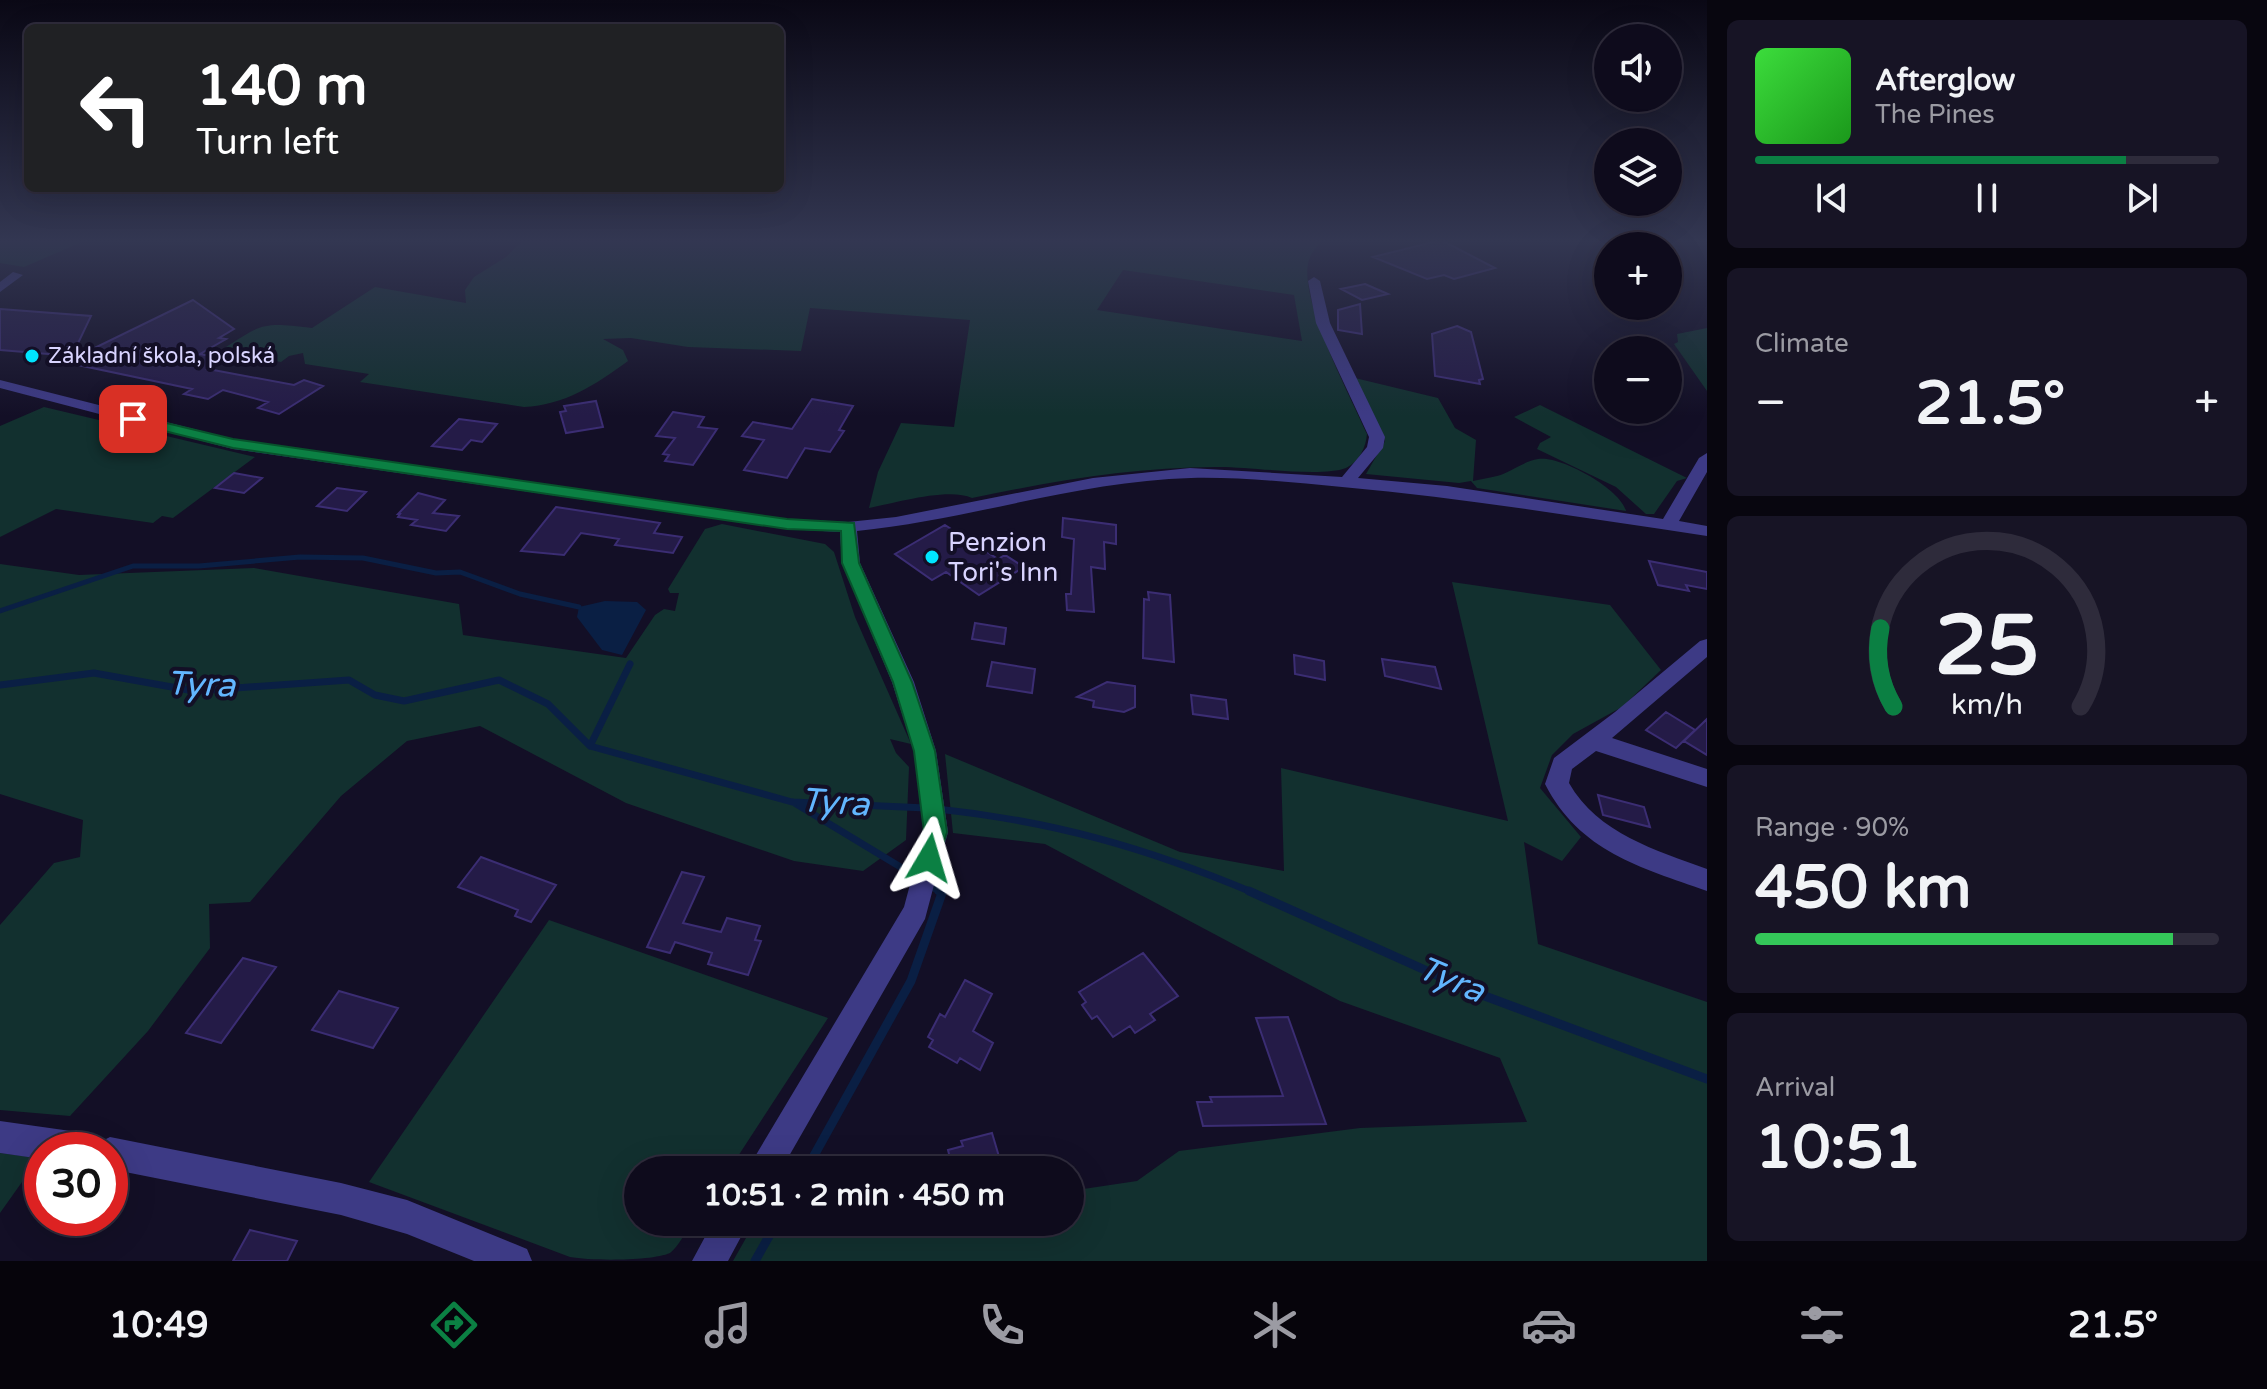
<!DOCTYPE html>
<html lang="en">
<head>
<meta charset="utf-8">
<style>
	:root { --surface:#0e0b1c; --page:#171425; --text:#f1f3f6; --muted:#9b9ba3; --line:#2e2b3b; --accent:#0b8043 }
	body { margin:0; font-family:"Varela Round",sans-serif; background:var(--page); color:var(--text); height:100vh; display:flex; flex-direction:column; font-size:30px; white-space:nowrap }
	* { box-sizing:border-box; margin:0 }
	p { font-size:26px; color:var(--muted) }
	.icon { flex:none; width:44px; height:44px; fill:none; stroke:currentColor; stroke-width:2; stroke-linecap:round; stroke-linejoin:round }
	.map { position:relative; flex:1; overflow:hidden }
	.drawer { display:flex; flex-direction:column; gap:20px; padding:20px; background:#08060f; width:560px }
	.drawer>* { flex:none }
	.top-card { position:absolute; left:24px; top:24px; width:760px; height:168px; border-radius:12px; box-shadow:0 8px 32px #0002,0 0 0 2px var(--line); background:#202124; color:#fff; overflow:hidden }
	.controls { position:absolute; left:1594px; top:24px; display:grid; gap:16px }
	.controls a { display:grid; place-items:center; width:88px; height:88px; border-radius:50%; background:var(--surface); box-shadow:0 8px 32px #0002,0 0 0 2px var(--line); font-size:40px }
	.speed { position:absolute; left:24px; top:1132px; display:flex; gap:16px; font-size:40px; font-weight:700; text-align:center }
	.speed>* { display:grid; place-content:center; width:104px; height:104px; border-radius:50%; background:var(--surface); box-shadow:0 8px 32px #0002,0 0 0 2px var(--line); line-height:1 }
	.speed .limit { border:12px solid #d22; background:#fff; color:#111 }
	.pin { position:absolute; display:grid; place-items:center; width:68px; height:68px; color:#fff; margin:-34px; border-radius:16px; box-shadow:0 4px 12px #0006 }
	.me { position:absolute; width:88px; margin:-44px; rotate:7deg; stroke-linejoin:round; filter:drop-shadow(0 0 6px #0008) }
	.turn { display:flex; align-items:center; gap:28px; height:168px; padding:0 40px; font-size:36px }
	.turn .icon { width:104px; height:104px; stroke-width:2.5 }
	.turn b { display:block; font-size:56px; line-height:68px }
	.big { font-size:60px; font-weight:700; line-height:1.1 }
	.drawer .card { flex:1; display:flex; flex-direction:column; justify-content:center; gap:12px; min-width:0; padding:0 28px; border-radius:12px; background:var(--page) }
	.drawer .dial { align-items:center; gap:0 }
	.dial svg { height:208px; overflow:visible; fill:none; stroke:var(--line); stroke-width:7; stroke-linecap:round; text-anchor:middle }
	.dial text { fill:var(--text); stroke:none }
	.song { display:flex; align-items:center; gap:24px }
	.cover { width:96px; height:96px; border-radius:12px; background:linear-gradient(135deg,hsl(120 70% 55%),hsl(120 70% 35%)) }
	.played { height:8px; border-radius:4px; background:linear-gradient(90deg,var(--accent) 80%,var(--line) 80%) }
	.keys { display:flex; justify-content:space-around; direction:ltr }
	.heat { display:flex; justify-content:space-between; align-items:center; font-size:44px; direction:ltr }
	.charge { height:12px; border-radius:6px; background:linear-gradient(90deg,#34c759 90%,var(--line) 0) }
	.trip { position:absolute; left:624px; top:1156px; width:460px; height:80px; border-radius:40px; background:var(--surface); box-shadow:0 8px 32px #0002,0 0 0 2px var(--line); font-weight:700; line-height:80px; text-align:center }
	.dock { display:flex; height:128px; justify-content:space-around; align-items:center; background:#06040b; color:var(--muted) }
	.dock .icon { width:56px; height:56px }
	.dock .current { color:var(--accent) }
	.dock b { font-size:36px; color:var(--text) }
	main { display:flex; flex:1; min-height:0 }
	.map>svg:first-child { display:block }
	.green { fill:#12302f; fill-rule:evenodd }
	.water { fill:#0a1f44 }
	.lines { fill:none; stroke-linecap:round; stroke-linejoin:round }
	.stream-far2 { stroke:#0a1f44; stroke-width:5 }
	.stream-far1 { stroke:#0a1f44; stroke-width:7 }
	.stream { stroke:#0a1f44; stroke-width:9 }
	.building { fill:#241b47; stroke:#3b2d73; stroke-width:2 }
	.minor { fill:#3d3a85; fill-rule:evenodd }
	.route { fill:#0b8043; stroke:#07532c; stroke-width:2 }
	.poi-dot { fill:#00e5ff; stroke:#130f26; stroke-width:3 }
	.labels { text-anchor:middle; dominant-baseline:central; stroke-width:8; stroke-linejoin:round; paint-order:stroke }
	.far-poi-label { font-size:22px; fill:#d9d4ff; stroke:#130f26; text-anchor:start }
	.poi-label { font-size:26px; fill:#d9d4ff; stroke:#130f26; text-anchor:start }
	.near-water-label { font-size:34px; font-style:italic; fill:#62b6ff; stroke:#130f26 }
</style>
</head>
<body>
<main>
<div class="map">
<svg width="1707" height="1261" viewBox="0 0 1707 1261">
	<rect width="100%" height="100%" fill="#130f26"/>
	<!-- green -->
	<path class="green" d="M 0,240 L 75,240 L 84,241 L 24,267 L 0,263 Z
		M 519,240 L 1323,240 C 1318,245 1311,253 1309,260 C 1297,297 1351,397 1367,434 C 1366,447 1359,462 1346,468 C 1320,478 1247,466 1216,467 C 1134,467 1053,481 972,498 C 949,487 895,503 869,508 L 878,472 L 901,423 L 954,427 L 970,320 L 810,308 L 801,351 L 688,347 L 631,338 L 603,339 L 623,350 L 628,361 C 595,385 565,405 524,407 L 360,382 L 369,374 L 305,364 L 303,353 L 289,356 L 281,362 L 220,351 C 263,323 261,322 312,328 L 375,287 L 466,303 L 465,290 L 474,277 L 506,257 L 522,241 ZM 1123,270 L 1294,295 L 1302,341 L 1097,310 Z
		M 1707,328 L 1707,391 L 1674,344 L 1678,342 L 1677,334 Z
		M 1355,378 L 1438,398 L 1455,428 L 1476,440 L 1473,481 C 1481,479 1490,478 1497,476 C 1511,472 1524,461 1538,459 C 1560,455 1621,489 1626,511 L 1477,488 L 1471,481 L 1459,483 L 1366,474 L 1385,441 Z
		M 1540,405 L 1542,406 L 1687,478 L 1677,481 L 1654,514 L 1646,514 L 1616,487 L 1537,449 L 1540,443 L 1551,437 L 1514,417 Z
		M 44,407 L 255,457 L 173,518 L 162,516 L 153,523 L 56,509 L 0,537 L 0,426 Z
		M 722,524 L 825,544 L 834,552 L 855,617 L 911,744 L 890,739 L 896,753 L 909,767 L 906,840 L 863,871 L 794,861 L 626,803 L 480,726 L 407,741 L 341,796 L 250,902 L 209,904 L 210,948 L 148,1031 L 70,1116 L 0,1110 L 0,925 L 54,863 L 80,857 L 83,820 L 0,794 L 0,564 L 79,575 L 254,568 L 459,604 L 463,635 L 626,658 L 655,615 L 664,609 L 675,611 L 679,593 L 670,593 L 668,589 L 705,529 Z
		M 1452,582 L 1610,605 L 1661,670 L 1622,707 L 1573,734 L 1552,755 L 1540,788 L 1581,837 L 1562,861 L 1524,842 L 1538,944 L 1707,1002 L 1707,1261 L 733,1261 L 750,1231 L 786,1222 L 1070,1222 L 1070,1191 L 1137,1181 L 1179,1151 L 1360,1128 L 1527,1122 L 1500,1058 L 1340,1001 L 1045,844 L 953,833 L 945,754 L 1180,852 L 1284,871 L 1281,768 L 1508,821 Z
		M 549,920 L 828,1018 L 729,1170 L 638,1170 L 638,1222 L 692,1222 C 686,1231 679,1246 670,1253 C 652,1261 592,1261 570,1257 L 369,1182 Z
		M 0,1153 L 39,1158 L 0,1213 Z"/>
	<!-- water -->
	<path class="water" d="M 605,601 L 637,602 L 646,610 L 622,655 L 602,650 L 577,617 L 579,607 Z"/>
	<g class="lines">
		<!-- stream-far2 -->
		<path class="stream-far2" d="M 0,611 L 133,566 L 199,566 L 300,557 L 363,558 L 436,573 L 460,572 L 520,594 L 579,607"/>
		<!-- stream-far1 -->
		<path class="stream-far1" d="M 0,685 L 94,673 L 194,691 L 349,680 L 375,695 L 404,701 L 499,680 L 548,704 L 590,746 L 792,802 L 926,808
			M 590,746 L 630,664
			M 793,802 L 917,877
			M 937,809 C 1053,821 1147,848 1254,893
			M 926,883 L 942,893"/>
		<!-- stream -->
		<path class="stream" d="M 1249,891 L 1474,992 L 1707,1079
			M 806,1170 L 911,981 L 942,893 L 939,891
			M 755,1261 L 777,1222"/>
	</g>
	<!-- building -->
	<path class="building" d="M 1441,240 L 1495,268 L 1454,279 L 1444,275 L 1427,279 L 1373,257 Z
		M 1365,284 L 1388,294 L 1362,300 L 1341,289 Z
		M 193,300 L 234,329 L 219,338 L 226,339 L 200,354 L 226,359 L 208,369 L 294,385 L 304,380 L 323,386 L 279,414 L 258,408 L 268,402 L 223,390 L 208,399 L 184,394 L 192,389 L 78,365 L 93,357 L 78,356 Z
		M 1360,304 L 1362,334 L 1338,330 L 1338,310 Z
		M 0,309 L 91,316 L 72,356 L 0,350 Z
		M 1457,326 L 1471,332 L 1483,379 L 1479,380 L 1480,384 L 1435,376 L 1432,334 Z
		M 812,399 L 853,406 L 839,430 L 844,431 L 830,452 L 805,448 L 787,478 L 744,470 L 764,440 L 742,436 L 753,422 L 792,429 Z
		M 596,401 L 603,427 L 566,433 L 560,412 L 566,411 L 564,406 Z
		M 673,412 L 704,417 L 698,427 L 717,429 L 693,465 L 665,461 L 669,455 L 663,454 L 675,438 L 656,436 Z
		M 459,419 L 497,424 L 482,442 L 471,440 L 462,450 L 432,446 Z
		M 234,473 L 262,478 L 244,493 L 215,488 Z
		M 337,488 L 366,492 L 347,511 L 317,506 Z
		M 418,493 L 445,500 L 433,513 L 459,516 L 446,531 L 411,525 L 417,520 L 398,517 L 400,514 L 398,514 Z
		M 556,507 L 660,523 L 654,533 L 682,537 L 673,553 L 615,545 L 619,539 L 581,533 L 564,555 L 521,551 Z
		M 1063,518 L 1116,525 L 1116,544 L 1104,542 L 1105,569 L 1091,567 L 1094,612 L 1067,610 L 1066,594 L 1071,594 L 1074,539 L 1062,537 Z
		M 945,525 L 998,559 L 1005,555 L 1024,567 L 979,595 L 946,572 L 932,580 L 895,554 Z
		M 1649,561 L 1707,572 L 1707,589 L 1686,585 L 1689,591 L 1658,585 Z
		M 1148,592 L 1170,595 L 1174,662 L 1143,658 L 1144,599 L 1149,600 Z
		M 975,623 L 1006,628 L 1004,644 L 972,639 Z
		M 1294,655 L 1324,661 L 1325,680 L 1295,674 Z
		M 1382,659 L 1435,667 L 1441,689 L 1385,676 Z
		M 992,662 L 1035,669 L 1032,693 L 987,686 Z
		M 1107,682 L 1135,686 L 1135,707 L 1124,712 L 1093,707 L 1094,701 L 1077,697 Z
		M 1191,695 L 1226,700 L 1228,719 L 1193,714 Z
		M 1666,712 L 1695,730 L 1676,748 L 1646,730 Z
		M 1707,719 L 1707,755 L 1684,741 Z
		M 1598,795 L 1644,807 L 1650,827 L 1603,815 Z
		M 481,857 L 556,885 L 531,922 L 515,916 L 518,910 L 458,887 Z
		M 682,872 L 704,877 L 683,923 L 721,932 L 727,918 L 760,926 L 755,940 L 761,941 L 748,975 L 708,964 L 712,953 L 675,942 L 670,953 L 647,947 Z
		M 1143,953 L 1178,996 L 1150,1014 L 1155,1020 L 1135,1033 L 1130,1026 L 1113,1037 L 1097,1016 L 1092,1019 L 1082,1005 L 1086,1002 L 1079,992 Z
		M 243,958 L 276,967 L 221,1043 L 186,1033 Z
		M 965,980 L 992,994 L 973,1031 L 993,1043 L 980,1070 L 960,1058 L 957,1063 L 929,1047 L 933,1040 L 928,1037 L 940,1014 L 945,1017 Z
		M 339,991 L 398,1008 L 373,1048 L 312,1030 Z
		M 1288,1017 L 1326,1124 L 1203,1126 L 1197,1102 L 1212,1102 L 1210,1097 L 1283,1096 L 1256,1018 Z
		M 992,1133 L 1003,1170 L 953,1170 L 948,1150 L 963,1146 L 961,1141 Z
		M 250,1230 L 297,1241 L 287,1261 L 233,1261 Z"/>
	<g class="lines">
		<!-- minor -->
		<path class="minor" d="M 13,272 L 23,275 L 0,292 L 0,282 Z
			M 1314,277 L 1320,281 L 1330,323 L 1385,437 L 1383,448 L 1358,478 L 1447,486 L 1663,519 L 1699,458 L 1707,453 L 1707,472 L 1679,521 L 1707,526 L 1707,536 C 1585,518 1464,498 1342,487 C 1292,482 1241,477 1191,478 C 1078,481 969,520 857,531 L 860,563 L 914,682 L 936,751 L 948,832 L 925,919 L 781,1170 L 747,1170 L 904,907 L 924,832 L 914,751 L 892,682 L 842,563 L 840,532 L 787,529 L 233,449 L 0,388 L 0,380 L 233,439 L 787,519 L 848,522 L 896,517 L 1093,478 L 1190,468 L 1342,477 L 1367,447 L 1369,437 L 1316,323 L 1308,281 Z
			M 1707,639 L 1707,657 L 1612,738 L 1707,769 L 1707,787 L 1596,751 L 1572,769 L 1569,783 C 1598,834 1656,850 1707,869 L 1707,891 C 1640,867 1580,852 1545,784 L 1554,758 L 1615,712 L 1700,641 Z
			M 0,1121 L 92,1134 L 104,1140 L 110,1137 L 341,1183 L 407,1200 L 515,1244 L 527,1249 L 532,1261 L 474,1261 L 407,1234 L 341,1215 L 110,1169 L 110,1150 L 42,1150 L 42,1159 L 0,1153 Z
			M 713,1222 L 749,1222 L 728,1261 L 692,1261 Z"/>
	</g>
	<!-- sky -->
	<linearGradient id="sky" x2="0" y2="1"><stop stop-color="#0a0815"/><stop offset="0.58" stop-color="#333752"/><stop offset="1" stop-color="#333752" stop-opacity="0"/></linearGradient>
	<rect width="1707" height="416" fill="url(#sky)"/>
	<!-- route -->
	<path class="route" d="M 133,415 L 233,439 L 787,519 L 854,523 L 859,563 L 912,682 L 935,751 L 947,832 L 937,865 L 929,868 L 921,865 L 918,858 L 924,832 L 914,751 L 893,682 L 842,563 L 841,531 L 787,529 L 233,448 L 128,422 L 126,419 Z"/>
	<!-- markers -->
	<g class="poi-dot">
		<circle cx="32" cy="356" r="8"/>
		<circle cx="932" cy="557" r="8"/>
	</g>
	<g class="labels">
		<!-- far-poi labels -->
		<g class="far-poi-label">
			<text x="48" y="356">Základní škola, polská</text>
		</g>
		<!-- poi labels -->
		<g class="poi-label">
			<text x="948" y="542">Penzion<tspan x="948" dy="30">Tori's Inn</tspan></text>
		</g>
		<!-- near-water labels -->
		<g class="near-water-label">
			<text transform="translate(201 685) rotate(2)">Tyra</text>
			<text transform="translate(835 803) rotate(4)">Tyra</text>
			<text transform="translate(1451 980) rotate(23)">Tyra</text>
		</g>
	</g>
</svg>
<div class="controls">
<a><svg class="icon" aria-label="sound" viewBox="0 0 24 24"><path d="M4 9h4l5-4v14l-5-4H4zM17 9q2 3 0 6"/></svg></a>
<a><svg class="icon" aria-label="layers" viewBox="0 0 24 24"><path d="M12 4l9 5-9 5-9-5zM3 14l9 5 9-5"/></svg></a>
<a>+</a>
<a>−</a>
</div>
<div class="speed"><div class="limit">30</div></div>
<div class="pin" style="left:133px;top:419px;background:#d93025"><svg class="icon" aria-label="arrive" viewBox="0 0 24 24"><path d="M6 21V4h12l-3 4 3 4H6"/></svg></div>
<svg class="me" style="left:929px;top:858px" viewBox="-20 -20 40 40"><path d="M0-17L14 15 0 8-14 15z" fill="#0b8043" stroke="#fff" stroke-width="4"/></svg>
<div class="trip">10:51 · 2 min · 450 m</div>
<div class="top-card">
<div class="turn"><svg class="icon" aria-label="left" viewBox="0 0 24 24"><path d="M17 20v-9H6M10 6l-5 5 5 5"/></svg><div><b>140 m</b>Turn left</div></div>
</div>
</div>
<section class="drawer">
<div class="card">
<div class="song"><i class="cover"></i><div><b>Afterglow</b><p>The Pines</p></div></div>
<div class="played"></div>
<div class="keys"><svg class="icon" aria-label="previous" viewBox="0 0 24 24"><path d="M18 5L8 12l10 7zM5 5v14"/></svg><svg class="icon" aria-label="pause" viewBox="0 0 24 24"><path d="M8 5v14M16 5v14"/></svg><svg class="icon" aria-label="next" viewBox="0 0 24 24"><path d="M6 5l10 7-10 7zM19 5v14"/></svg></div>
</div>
<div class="card"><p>Climate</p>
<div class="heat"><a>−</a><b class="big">21.5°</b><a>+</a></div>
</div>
<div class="card dial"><svg viewBox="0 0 100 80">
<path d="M14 69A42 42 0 1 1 86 69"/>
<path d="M14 69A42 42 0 0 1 9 39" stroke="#0b8043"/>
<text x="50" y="56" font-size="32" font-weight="700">25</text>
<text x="50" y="72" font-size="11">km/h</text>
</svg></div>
<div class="card"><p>Range · 90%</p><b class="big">450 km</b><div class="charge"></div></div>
<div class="card"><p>Arrival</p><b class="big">10:51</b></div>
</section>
</main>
<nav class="dock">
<b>10:49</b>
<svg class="icon current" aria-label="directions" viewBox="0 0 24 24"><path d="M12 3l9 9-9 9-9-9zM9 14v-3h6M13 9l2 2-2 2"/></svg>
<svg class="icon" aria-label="music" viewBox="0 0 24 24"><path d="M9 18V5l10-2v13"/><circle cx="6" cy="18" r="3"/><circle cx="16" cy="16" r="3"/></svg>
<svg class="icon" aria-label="phone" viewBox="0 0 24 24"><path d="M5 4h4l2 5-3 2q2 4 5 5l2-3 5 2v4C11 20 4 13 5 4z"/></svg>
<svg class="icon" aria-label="climate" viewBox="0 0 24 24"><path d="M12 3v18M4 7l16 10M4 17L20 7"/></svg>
<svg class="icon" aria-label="car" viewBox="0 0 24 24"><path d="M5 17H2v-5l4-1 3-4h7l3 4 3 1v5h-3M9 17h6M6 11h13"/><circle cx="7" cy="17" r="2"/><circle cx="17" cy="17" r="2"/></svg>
<svg class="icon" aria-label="filters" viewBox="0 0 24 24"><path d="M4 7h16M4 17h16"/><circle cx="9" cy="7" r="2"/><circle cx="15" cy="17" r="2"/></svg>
<b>21.5°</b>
</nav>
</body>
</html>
